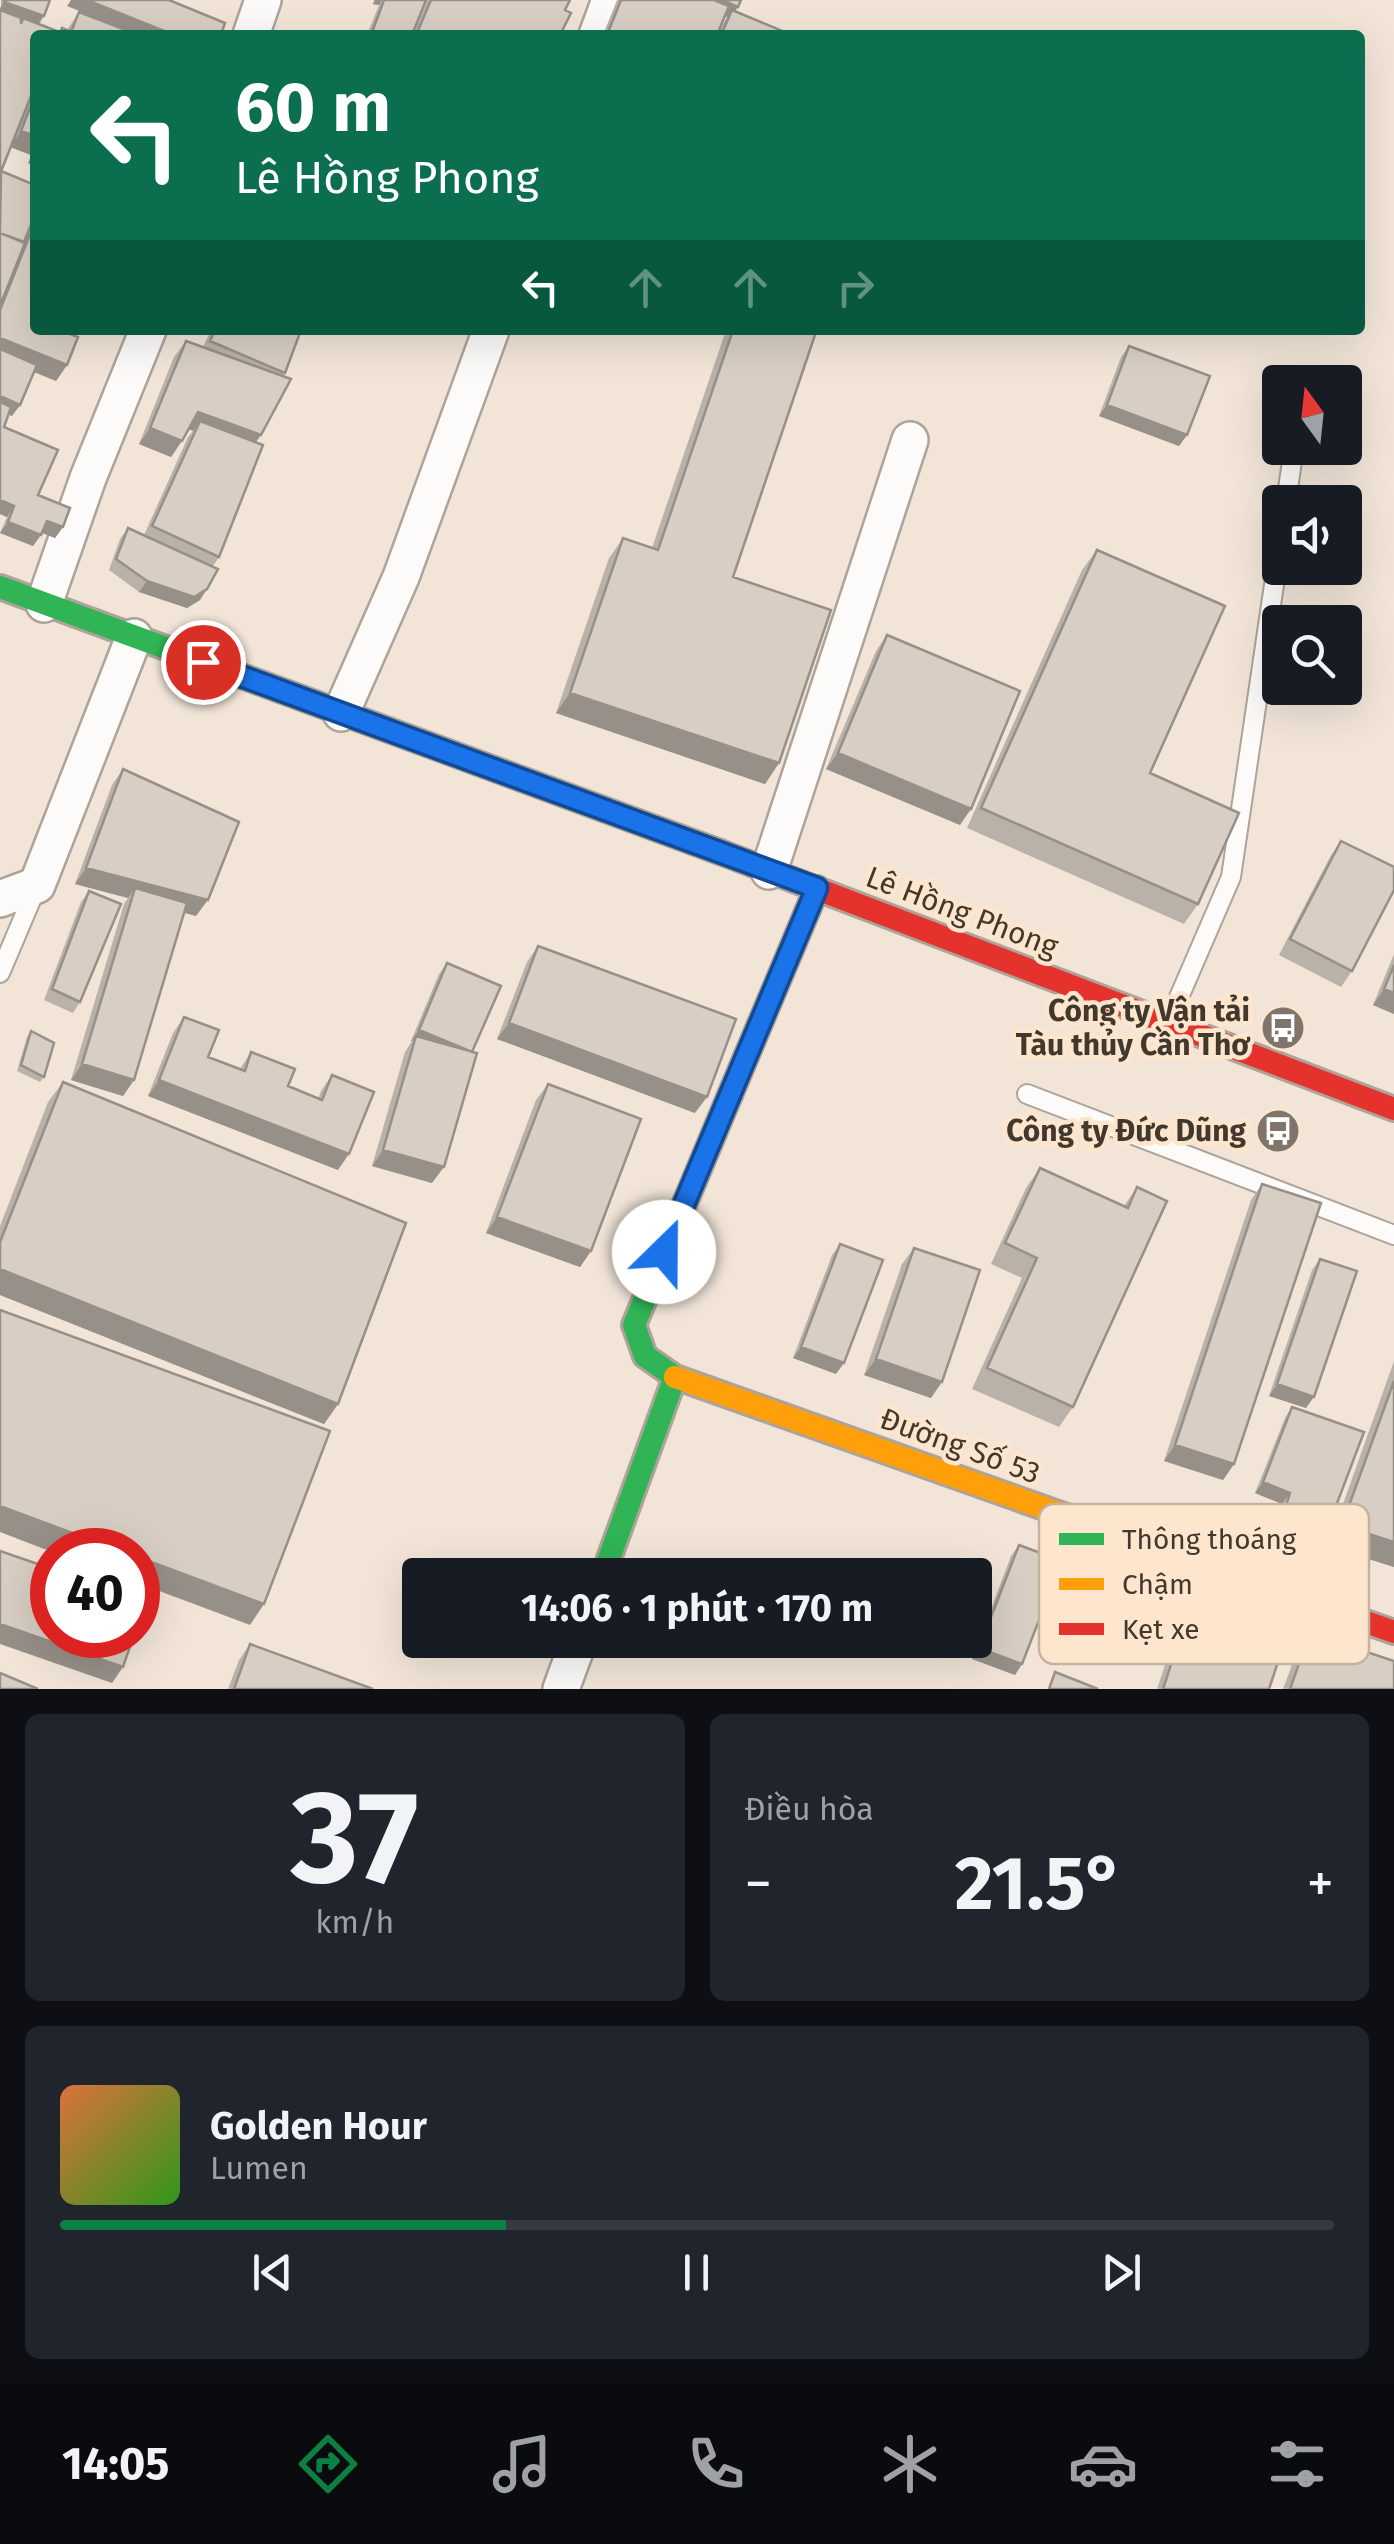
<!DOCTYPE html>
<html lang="vi">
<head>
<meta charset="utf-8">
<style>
	:root { --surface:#171b24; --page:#20242c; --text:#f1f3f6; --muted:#9ea1a6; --line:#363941; --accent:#0b8043 }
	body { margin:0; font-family:"Fira Sans",sans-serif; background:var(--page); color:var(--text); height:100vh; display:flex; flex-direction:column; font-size:38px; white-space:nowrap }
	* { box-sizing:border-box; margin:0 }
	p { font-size:32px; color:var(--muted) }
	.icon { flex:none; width:55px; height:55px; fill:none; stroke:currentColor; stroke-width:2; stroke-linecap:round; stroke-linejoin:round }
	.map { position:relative; height:1689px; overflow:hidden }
	.drawer { display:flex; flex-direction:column; gap:25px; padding:25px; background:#0d0f14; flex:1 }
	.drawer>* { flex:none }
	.guide { position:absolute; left:30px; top:30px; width:1335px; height:305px; border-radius:10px; box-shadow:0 10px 40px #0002; background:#0b6e4f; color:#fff; overflow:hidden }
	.needle { width:65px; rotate:345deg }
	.tools { position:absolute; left:1262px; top:365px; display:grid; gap:20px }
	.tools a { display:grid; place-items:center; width:100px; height:100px; border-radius:10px; background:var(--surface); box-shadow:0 10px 40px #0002; font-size:50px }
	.speed { position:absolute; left:30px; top:1528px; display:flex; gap:20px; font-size:50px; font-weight:700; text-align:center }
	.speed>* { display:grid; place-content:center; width:130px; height:130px; border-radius:50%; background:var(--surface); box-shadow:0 10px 40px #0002; line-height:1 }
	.speed .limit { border:15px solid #d22; background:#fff; color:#111 }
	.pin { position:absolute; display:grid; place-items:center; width:85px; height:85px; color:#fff; margin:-42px; border:5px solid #fff; border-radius:50%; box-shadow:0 2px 10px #0007 }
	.me { position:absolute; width:110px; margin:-55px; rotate:23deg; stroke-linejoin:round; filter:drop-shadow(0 0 8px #0008) }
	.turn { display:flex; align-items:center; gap:35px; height:210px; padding:0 40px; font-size:45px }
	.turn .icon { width:130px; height:130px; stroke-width:2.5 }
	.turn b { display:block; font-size:70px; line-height:85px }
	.lanes { display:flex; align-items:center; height:95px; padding:0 40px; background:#0003; justify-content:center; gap:50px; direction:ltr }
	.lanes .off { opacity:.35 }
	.big { font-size:75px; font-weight:700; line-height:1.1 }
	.drawer .card { flex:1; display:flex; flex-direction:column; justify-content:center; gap:15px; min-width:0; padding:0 35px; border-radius:15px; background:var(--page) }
	.drawer .dial { align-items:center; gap:0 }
	.dial b { font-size:130px; line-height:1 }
	.song { display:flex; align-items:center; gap:30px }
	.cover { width:120px; height:120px; border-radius:15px; background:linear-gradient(135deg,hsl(20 70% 55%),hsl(110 70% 35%)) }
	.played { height:10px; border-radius:5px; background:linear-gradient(90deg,var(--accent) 35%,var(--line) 35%) }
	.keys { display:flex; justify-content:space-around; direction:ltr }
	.heat { display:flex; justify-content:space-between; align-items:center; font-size:55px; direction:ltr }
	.drawer .tiles { flex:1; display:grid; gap:25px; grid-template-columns:1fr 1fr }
	.card:last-child { grid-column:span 2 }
	.trip { position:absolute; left:402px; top:1558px; width:590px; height:100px; border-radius:10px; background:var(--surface); box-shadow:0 10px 40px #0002; font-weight:700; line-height:100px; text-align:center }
	.menu { display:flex; height:160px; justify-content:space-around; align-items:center; background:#090b0e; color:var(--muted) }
	.menu .icon { width:70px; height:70px }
	.menu .selected { color:var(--accent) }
	.menu b { font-size:45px; color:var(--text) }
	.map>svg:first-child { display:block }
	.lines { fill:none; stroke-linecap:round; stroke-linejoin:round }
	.lane-casing { stroke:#ada399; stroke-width:22 }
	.street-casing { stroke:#ada399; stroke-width:40 }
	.fast-casing { stroke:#ada399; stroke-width:28 }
	.slow-casing { stroke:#ada399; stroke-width:28 }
	.jam-casing { stroke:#ada399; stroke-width:28 }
	.lane { stroke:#fdfbf9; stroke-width:18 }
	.street { stroke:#fdfbf9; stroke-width:35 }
	.fast { stroke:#30b455; stroke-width:22 }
	.slow { stroke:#ff9f0a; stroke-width:22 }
	.jam { stroke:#e5322d; stroke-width:22 }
	.wall { fill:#bab1a8 }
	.shaded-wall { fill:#979088 }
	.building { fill:#d8cec3; stroke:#979088; stroke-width:2.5 }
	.route-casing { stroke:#114b97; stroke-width:25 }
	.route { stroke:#1a73e8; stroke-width:18 }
	.labels { text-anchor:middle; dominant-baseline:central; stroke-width:9; stroke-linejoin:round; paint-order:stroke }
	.street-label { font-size:30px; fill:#41382e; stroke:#fde6cd }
	.poi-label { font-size:30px; font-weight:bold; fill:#41382e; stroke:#fde6cd; text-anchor:end }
	.key { fill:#fde6cd; stroke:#c5b29d; stroke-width:2.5 }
	.key-label { font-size:28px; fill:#41382e }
</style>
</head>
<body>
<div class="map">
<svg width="1394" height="1689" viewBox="0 0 1394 1689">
	<rect width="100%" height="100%" fill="#f2e5d8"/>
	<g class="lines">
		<defs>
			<path id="lane" d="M 1286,502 L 1294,448
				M 0,973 L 37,886
				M 1170,1018 L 1231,877 L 1280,544
				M 1027,1094 L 1394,1235"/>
			<path id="street" d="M 251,35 L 263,0
				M 597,35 L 610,0
				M 44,604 L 88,478 L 148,330
				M 341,713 L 401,577 L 491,330
				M 769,871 L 910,440
				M 0,899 L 37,885 L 134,637
				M 561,1689 L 579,1640"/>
			<path id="fast" d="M 0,587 L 720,852
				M 603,1575 L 675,1377 L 645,1356 L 634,1325 L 730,1095"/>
			<path id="slow" d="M 730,1095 L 817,888
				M 675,1377 L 1230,1574"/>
			<path id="jam" d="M 720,852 L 1394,1109
				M 1230,1574 L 1394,1632"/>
		</defs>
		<!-- lane casing -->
		<use href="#lane" class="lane-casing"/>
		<!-- street casing -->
		<use href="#street" class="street-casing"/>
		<!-- fast casing -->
		<use href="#fast" class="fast-casing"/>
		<!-- slow casing -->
		<use href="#slow" class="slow-casing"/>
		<!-- jam casing -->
		<use href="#jam" class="jam-casing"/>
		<!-- lane -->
		<use href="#lane" class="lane"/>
		<!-- street -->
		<use href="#street" class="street"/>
		<!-- fast -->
		<use href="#fast" class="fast"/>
		<!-- slow -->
		<use href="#slow" class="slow"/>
		<!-- jam -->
		<use href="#jam" class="jam"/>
	</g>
	<!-- wall -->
	<path class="wall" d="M 1,0 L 50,0 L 35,35 L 35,166 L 28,163 L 31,155 L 11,147 L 1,171 L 35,185 L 35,330 L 67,365 L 56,381 L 34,372 L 20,405 L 12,416 L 8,414 L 4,427 L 38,495 L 63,527 L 55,538 L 42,533 L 33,546 L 0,533 L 7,517 L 0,514 Z
		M 374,0 L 426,0 L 412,35 L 367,35 L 379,5 L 373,4 Z
		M 427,0 L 570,0 L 565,10 L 562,31 L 571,35 L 413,35 Z
		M 617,0 L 741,0 L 735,11 L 792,35 L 717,35 L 727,17 L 725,16 L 717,35 L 603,35 Z
		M 79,12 L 139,35 L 57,35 L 62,28 L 67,30 Z
		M 211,330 L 301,330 L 261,435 L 256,442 L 219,557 L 213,566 L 200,600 L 187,608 L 139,592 L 109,570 L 120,539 L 128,528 L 144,535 L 188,437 L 193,431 L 189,429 L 171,457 L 139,444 L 174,357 L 186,341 L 203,347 Z
		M 726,330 L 810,330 L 733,577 L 779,763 L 765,784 L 556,713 L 609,558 L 623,538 L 652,548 Z
		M 1129,346 L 1187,435 L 1179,446 L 1099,416 L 1121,357 Z
		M 1097,550 L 1150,773 L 1198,904 L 1184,924 L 967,828 L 1082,570 Z
		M 887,635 L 960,825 L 826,769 L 876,651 Z
		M 123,769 L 196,916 L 184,912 L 134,1080 L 123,1096 L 71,1080 L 124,904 L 128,898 L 75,884 L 112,785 Z
		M 1341,841 L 1352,971 L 1341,987 L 1279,955 L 1330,857 Z
		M 89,891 L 80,1002 L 73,1013 L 44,1000 L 81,902 Z
		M 538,946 L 695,1113 L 497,1039 L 527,962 Z
		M 1394,954 L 1394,1014 L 1373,1005 Z
		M 447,963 L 472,1052 L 432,1183 L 372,1166 L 405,1052 L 412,1041 L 411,1041 L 439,974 Z
		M 184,1017 L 208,1057 L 240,1069 L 251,1052 L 288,1086 L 318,1099 L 321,1091 L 332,1075 L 338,1170 L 148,1096 L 173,1033 Z
		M 31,1031 L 44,1077 L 40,1082 L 17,1071 L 27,1037 Z
		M 63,1082 L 338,1404 L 324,1424 L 0,1295 L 0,1226 L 48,1102 Z
		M 548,1084 L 591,1251 L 580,1267 L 486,1233 L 536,1100 Z
		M 1040,1168 L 1124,1206 L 1137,1187 L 1073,1407 L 1059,1427 L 972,1389 L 1022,1278 L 991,1264 L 1026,1188 Z
		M 1262,1184 L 1234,1464 L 1223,1480 L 1164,1461 L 1251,1200 Z
		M 840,1244 L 836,1374 L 793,1358 L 832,1255 Z
		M 914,1248 L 931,1398 L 864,1375 L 902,1264 Z
		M 1320,1259 L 1306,1408 L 1269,1396 L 1312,1270 Z
		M 1394,1361 L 1394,1567 L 1328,1546 Z
		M 1292,1407 L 1317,1546 L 1274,1530 L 1282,1504 L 1255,1493 L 1285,1418 Z
		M 1019,1545 L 1022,1664 L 1015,1675 L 972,1659 L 1011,1556 Z
		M 1190,1607 L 1269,1689 L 1157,1689 L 1179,1623 Z
		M 1310,1633 L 1394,1689 L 1283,1689 L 1296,1654 Z
		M 250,1644 L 373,1689 L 228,1689 L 239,1660 Z"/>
	<!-- shaded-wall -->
	<path class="shaded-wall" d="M 71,0 L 87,0 L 174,35 L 139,35 L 67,6 Z
		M 375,0 L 382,0 L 379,5 L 373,4 Z
		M 689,0 L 722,0 L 738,7 L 730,18 L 732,10 L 727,17 Z
		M 4,2 L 44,16 L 36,27 L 0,15 L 0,8 Z
		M 21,131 L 35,136 L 35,150 L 31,155 L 10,147 Z
		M 35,153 L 35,166 L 28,163 Z
		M 0,338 L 67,365 L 56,381 L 0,358 Z
		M 0,396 L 20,405 L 12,416 L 0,411 Z
		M 1107,405 L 1187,435 L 1179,446 L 1099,416 Z
		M 198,412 L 261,435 L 249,451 L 200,421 L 193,431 L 187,428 Z
		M 150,428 L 182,441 L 171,457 L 139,444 Z
		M 0,500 L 14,506 L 7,517 L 0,514 Z
		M 47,521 L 63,527 L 55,538 L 40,532 Z
		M 8,522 L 41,535 L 33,546 L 0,533 Z
		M 147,581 L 207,589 L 200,600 L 187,608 L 139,592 Z
		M 570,693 L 779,763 L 765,784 L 556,713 Z
		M 838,753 L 971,809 L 960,825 L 826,769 Z
		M 86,868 L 208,900 L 196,916 L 132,899 L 135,888 L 128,898 L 75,884 Z
		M 1384,989 L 1394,993 L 1394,1014 L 1373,1005 Z
		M 509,1023 L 707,1097 L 695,1113 L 497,1039 Z
		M 419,1030 L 472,1052 L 416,1036 L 412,1041 L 411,1041 Z
		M 82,1064 L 134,1080 L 123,1096 L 71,1080 Z
		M 159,1080 L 349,1154 L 338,1170 L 148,1096 Z
		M 383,1150 L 444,1167 L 432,1183 L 372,1166 Z
		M 497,1217 L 591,1251 L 580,1267 L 486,1233 Z
		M 0,1269 L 338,1404 L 324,1424 L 0,1295 Z
		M 801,1347 L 844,1363 L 836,1374 L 793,1358 Z
		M 876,1359 L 942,1382 L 931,1398 L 864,1375 Z
		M 1277,1384 L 1314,1397 L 1306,1408 L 1269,1396 Z
		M 1175,1445 L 1234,1464 L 1223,1480 L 1164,1461 Z
		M 1263,1482 L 1290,1493 L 1282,1504 L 1255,1493 Z
		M 0,1506 L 118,1550 L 52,1550 L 52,1552 L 0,1532 Z
		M 1282,1519 L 1325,1535 L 1317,1546 L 1274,1530 Z
		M 1342,1525 L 1394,1542 L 1394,1567 L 1328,1546 Z
		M 138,1557 L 264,1604 L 250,1625 L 138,1583 Z
		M 0,1624 L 123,1667 L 112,1683 L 0,1644 Z
		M 979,1648 L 1022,1664 L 1015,1675 L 972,1659 Z"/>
	<!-- building -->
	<path class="building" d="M 4,0 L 50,0 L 44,16 L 4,2 Z
		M 87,0 L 169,0 L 225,23 L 221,35 L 174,35 Z
		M 384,0 L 426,0 L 412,35 L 371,35 Z
		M 431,0 L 570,0 L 565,10 L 571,13 L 562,31 L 571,35 L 416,35 Z
		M 621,0 L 714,0 L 729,6 L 717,35 L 607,35 Z
		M 722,0 L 741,0 L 738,7 Z
		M 0,10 L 21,18 L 21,24 L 23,18 L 57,31 L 56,35 L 35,35 L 35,86 L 0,174 Z
		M 732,10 L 792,35 L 721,35 Z
		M 79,12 L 139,35 L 59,35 L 62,28 L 71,32 Z
		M 35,95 L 35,136 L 21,131 Z
		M 1,171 L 35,185 L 35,215 L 24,242 L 0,233 Z
		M 35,222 L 35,330 L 60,330 L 78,337 L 67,365 L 0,338 L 0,310 Z
		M 0,233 L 25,243 L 0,306 Z
		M 215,330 L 301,330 L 285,373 L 210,341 Z
		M 733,330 L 810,330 L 816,332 L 733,577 L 831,610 L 779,763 L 570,693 L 623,538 L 658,550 Z
		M 186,341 L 291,379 L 261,435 L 198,412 L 182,441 L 150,428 Z
		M 1129,346 L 1210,376 L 1187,435 L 1107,405 Z
		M 0,349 L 37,365 L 20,405 L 0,396 Z
		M 0,402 L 11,407 L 4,427 L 58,450 L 38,495 L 70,508 L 63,527 L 47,521 L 41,535 L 8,522 L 14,506 L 0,500 Z
		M 200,421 L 263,445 L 219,557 L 152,526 Z
		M 128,528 L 218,569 L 207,589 L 194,597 L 147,581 L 116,559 Z
		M 1097,550 L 1225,606 L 1150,773 L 1239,813 L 1198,904 L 981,808 Z
		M 887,635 L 1020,691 L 971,809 L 838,753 Z
		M 123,769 L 239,822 L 208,900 L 86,868 Z
		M 1341,841 L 1394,867 L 1394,890 L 1352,971 L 1290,939 Z
		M 135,888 L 187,903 L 134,1080 L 82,1064 Z
		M 89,891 L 121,904 L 80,1002 L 52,989 Z
		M 538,946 L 736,1019 L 707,1097 L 509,1023 Z
		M 447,963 L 501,986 L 472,1052 L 419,1030 Z
		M 1394,965 L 1394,993 L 1384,989 Z
		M 184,1017 L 219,1030 L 208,1057 L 245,1071 L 251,1052 L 295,1069 L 288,1086 L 322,1100 L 332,1075 L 374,1092 L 349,1154 L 159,1080 Z
		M 31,1031 L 54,1043 L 44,1077 L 21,1065 Z
		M 416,1036 L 477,1053 L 444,1167 L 383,1150 Z
		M 63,1082 L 406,1223 L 338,1404 L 0,1269 L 0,1242 Z
		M 548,1084 L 641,1119 L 591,1251 L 497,1217 Z
		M 1040,1168 L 1128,1208 L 1137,1187 L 1167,1201 L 1073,1407 L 987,1368 L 1037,1258 L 1005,1243 Z
		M 1262,1184 L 1321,1203 L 1234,1464 L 1175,1445 Z
		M 840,1244 L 883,1260 L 844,1363 L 801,1347 Z
		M 914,1248 L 980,1270 L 942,1382 L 876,1359 Z
		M 1320,1259 L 1357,1271 L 1314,1397 L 1277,1384 Z
		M 0,1310 L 330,1431 L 264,1604 L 138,1557 L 138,1550 L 118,1550 L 0,1506 Z
		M 1394,1381 L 1394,1542 L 1342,1525 Z
		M 1292,1407 L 1364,1432 L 1325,1535 L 1282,1519 L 1290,1493 L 1263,1482 Z
		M 1019,1545 L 1062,1561 L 1022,1664 L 979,1648 Z
		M 0,1551 L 52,1569 L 52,1635 L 134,1635 L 123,1667 L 0,1624 Z
		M 138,1599 L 146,1602 L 138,1626 Z
		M 1190,1607 L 1286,1638 L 1269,1689 L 1163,1689 Z
		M 1310,1633 L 1394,1661 L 1394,1689 L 1290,1689 Z
		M 250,1644 L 373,1689 L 234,1689 Z
		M 1055,1672 L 1098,1689 L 1049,1689 Z
		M 0,1673 L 38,1689 L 0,1689 Z"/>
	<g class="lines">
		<defs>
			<path id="route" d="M 203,662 L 817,888 L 664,1252"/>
		</defs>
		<!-- route casing -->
		<use href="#route" class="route-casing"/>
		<!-- route -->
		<use href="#route" class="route"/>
	</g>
	<!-- icons -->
	<defs>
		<symbol id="bus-disc" viewBox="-11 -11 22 22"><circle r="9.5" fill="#7f756a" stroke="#fde6cd"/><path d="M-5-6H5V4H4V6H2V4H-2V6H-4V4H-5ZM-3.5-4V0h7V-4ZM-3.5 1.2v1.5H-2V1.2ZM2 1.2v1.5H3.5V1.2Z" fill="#fff"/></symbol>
	</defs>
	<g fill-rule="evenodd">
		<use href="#bus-disc" x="1258" y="1003" width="50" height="50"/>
		<use href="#bus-disc" x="1253" y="1106" width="50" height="50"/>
	</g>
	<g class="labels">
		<!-- street labels -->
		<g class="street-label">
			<text transform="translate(962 912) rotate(21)">Lê Hồng Phong</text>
			<text transform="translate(960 1446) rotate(20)">Đường Số 53</text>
		</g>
		<!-- poi labels -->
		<g class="poi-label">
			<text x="1250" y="1011">Công ty Vận tải<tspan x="1250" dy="34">Tàu thủy Cần Thơ</tspan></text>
			<text x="1246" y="1131">Công ty Đức Dũng</text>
		</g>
	</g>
	<!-- legend -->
	<rect x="1039" y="1504" width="330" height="160" rx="15" class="key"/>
	<rect x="1059" y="1533" width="45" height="12" fill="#30b455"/>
	<rect x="1059" y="1578" width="45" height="12" fill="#ff9f0a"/>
	<rect x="1059" y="1623" width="45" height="12" fill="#e5322d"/>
	<g class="key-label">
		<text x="1122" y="1549">Thông thoáng</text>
		<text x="1122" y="1594">Chậm</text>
		<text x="1122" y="1639">Kẹt xe</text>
	</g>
</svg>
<div class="tools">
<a><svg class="needle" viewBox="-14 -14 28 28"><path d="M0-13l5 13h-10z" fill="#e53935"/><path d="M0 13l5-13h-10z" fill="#9ea1a6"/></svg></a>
<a><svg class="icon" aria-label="sound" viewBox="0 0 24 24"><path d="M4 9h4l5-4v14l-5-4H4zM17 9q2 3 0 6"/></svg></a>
<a><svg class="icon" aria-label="search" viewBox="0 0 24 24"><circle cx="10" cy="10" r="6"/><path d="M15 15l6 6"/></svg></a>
</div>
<div class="speed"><div class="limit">40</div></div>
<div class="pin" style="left:203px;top:662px;background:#d93025"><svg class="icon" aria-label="arrive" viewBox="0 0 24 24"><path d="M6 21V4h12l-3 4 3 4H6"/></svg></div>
<svg class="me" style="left:664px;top:1252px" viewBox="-20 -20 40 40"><circle r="19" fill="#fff"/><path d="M0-13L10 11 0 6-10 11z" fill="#1a73e8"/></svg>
<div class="trip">14:06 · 1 phút · 170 m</div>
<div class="guide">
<div class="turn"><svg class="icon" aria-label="left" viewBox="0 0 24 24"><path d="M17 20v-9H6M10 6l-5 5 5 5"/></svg><div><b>60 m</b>Lê Hồng Phong</div></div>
<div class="lanes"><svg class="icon" aria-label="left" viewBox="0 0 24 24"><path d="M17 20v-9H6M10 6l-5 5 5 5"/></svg><svg class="icon off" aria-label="ahead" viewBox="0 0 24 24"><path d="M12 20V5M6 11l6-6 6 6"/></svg><svg class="icon off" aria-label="ahead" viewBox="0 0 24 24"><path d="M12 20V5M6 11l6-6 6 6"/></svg><svg class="icon off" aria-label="right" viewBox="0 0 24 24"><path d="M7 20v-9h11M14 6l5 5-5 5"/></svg></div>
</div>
</div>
<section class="drawer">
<div class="tiles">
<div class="card dial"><b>37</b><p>km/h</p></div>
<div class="card"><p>Điều hòa</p>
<div class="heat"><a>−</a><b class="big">21.5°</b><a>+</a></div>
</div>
<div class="card">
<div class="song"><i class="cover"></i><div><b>Golden Hour</b><p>Lumen</p></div></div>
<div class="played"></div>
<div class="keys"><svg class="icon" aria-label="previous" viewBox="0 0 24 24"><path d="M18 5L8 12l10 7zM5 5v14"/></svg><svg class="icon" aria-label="pause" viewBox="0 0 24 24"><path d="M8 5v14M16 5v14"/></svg><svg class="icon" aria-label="next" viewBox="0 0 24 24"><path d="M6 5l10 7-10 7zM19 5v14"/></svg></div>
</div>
</div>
</section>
<nav class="menu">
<b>14:05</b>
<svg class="icon selected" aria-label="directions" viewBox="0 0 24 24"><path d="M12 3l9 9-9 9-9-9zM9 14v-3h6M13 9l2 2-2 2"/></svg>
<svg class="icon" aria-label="music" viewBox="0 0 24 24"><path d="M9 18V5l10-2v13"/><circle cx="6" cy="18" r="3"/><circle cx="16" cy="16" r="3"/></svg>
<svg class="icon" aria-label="phone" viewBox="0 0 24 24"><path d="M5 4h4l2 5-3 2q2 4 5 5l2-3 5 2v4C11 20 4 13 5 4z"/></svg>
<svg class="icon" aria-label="climate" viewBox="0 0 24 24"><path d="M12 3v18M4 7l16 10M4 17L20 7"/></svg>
<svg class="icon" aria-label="car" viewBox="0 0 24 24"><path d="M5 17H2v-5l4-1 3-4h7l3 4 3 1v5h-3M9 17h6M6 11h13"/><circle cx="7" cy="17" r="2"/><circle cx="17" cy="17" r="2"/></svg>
<svg class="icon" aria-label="filters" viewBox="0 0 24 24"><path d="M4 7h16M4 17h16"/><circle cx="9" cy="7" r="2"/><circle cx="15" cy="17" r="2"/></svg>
</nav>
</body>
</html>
